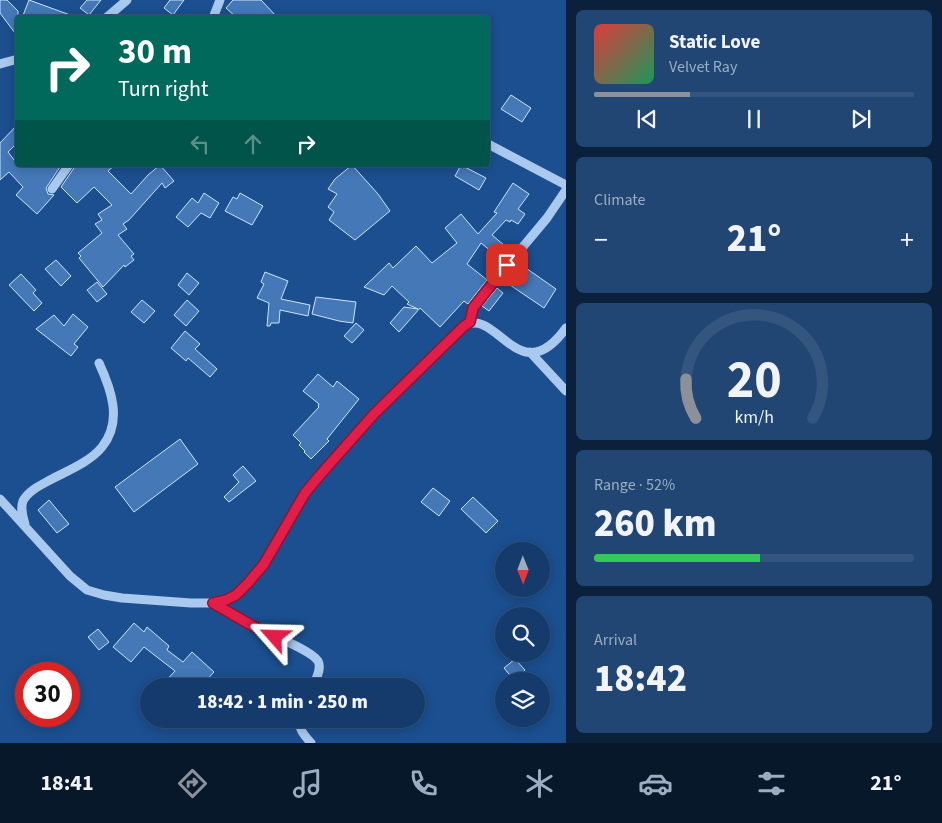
<!DOCTYPE html>
<html lang="en">
<head>
<meta charset="utf-8">
<style>
	:root { --surface:#143b6b; --page:#214673; --text:#f1f3f6; --muted:#9dadc1; --line:#33557e; --accent:#8c9099 }
	body { margin:0; font-family:"Source Sans 3",sans-serif; background:var(--page); color:var(--text); height:100vh; display:flex; flex-direction:column; font-size:19px; white-space:nowrap }
	* { box-sizing:border-box; margin:0 }
	p { font-size:16px; color:var(--muted) }
	.icon { flex:none; width:28px; height:28px; fill:none; stroke:currentColor; stroke-width:2; stroke-linecap:round; stroke-linejoin:round }
	.map { position:relative; flex:1; overflow:hidden }
	.sheet { display:flex; flex-direction:column; gap:10px; padding:10px; background:#0b203b; width:376px }
	.sheet>* { flex:none }
	.hud { position:absolute; left:15px; top:15px; width:475px; height:152px; border-radius:5px; box-shadow:0 2px 12px #0003,0 0 0 1px var(--line); background:#00695c; color:#fff; overflow:hidden }
	.needle { width:32px; rotate:179deg }
	.fabs { position:absolute; left:495px; top:542px; display:grid; gap:10px }
	.fabs a { display:grid; place-items:center; width:55px; height:55px; border-radius:50%; background:var(--surface); box-shadow:0 2px 12px #0003,0 0 0 1px var(--line); font-size:25px }
	.speed { position:absolute; left:15px; top:662px; display:flex; gap:10px; font-size:25px; font-weight:700; text-align:center }
	.speed>* { display:grid; place-content:center; width:65px; height:65px; border-radius:50%; background:var(--surface); box-shadow:0 2px 12px #0003,0 0 0 1px var(--line); line-height:1 }
	.speed .limit { border:8px solid #d22; background:#fff; color:#111 }
	.pin { position:absolute; display:grid; place-items:center; width:42px; height:42px; color:#fff; margin:-21px; border-radius:10px; box-shadow:0 2px 8px #0006 }
	.me { position:absolute; width:55px; margin:-28px; rotate:295deg; stroke-linejoin:round; filter:drop-shadow(0 0 4px #0008) }
	.turn { display:flex; align-items:center; gap:18px; height:105px; padding:0 20px; font-size:22px }
	.turn .icon { width:65px; height:65px; stroke-width:2.5 }
	.turn b { display:block; font-size:35px; line-height:42px }
	.lanes { display:flex; align-items:center; height:48px; padding:0 20px; background:#0003; justify-content:center; gap:25px; direction:ltr }
	.lanes .off { opacity:.35 }
	.big { font-size:38px; font-weight:800; line-height:1.1 }
	.sheet .tile { flex:1; display:flex; flex-direction:column; justify-content:center; gap:8px; min-width:0; padding:0 18px; border-radius:8px; background:var(--page) }
	.sheet .dial { align-items:center; gap:0 }
	.dial svg { height:130px; overflow:visible; fill:none; stroke:var(--line); stroke-width:7; stroke-linecap:round; text-anchor:middle }
	.dial text { fill:var(--text); stroke:none }
	.song { display:flex; align-items:center; gap:15px }
	.cover { width:60px; height:60px; border-radius:8px; background:linear-gradient(135deg,hsl(0 70% 55%),hsl(150 70% 35%)) }
	.played { height:5px; border-radius:2px; background:linear-gradient(90deg,var(--accent) 30%,var(--line) 30%) }
	.keys { display:flex; justify-content:space-around; direction:ltr }
	.heat { display:flex; justify-content:space-between; align-items:center; font-size:28px; direction:ltr }
	.charge { height:8px; border-radius:4px; background:linear-gradient(90deg,#34c759 52%,var(--line) 0) }
	.trip { position:absolute; left:140px; top:678px; width:285px; height:50px; border-radius:25px; background:var(--surface); box-shadow:0 2px 12px #0003,0 0 0 1px var(--line); font-weight:800; line-height:50px; text-align:center }
	.menu { display:flex; height:80px; justify-content:space-around; align-items:center; background:#08182b; color:var(--muted) }
	.menu .icon { width:35px; height:35px }
	.menu .selected { color:var(--accent) }
	.menu b { font-size:22px; color:var(--text) }
	main { display:flex; flex:1; min-height:0 }
	.map>svg:first-child { display:block }
	.building { fill:#4478b7; stroke:#cfe3fa }
	.lines { fill:none; stroke-linecap:round; stroke-linejoin:round }
	.minor { stroke:#a9c9ee; stroke-width:9 }
	.route-casing { stroke:#92132f; stroke-width:12 }
	.route { stroke:#e11d48; stroke-width:9 }
</style>
</head>
<body>
<main>
<div class="map">
<svg width="566" height="743" viewBox="0 0 566 743">
	<rect width="100%" height="100%" fill="#1b4f8f"/>
	<!-- building -->
	<path class="building" d="M 0,0 L 7,0 L 18,11 L 18,37 L 0,13 Z
		M 29,0 L 73,16 L 73,18 L 22,18 Z
		M 87,0 L 101,0 L 89,15 L 80,8 Z
		M 170,0 L 184,0 L 173,15 L 164,8 Z
		M 233,0 L 261,0 L 278,18 L 237,18 L 226,8 Z
		M 511,95 L 531,108 L 522,122 L 501,109 Z
		M 18,124 L 18,142 L 8,152 L 18,165 L 57,165 L 60,167 L 46,188 L 48,194 L 54,195 L 37,214 L 16,195 L 23,187 L 9,172 L 0,180 L 0,143 Z
		M 76,165 L 115,165 L 108,171 L 131,194 L 148,175 L 160,165 L 174,181 L 165,188 L 162,183 L 129,220 L 123,224 L 127,229 L 118,235 L 134,254 L 131,256 L 134,260 L 125,267 L 124,265 L 103,287 L 79,258 L 81,256 L 78,253 L 102,233 L 95,224 L 102,220 L 98,214 L 112,205 L 94,187 L 77,203 L 61,187 Z
		M 352,165 L 378,194 L 390,211 L 355,240 L 329,220 L 334,212 L 328,207 L 337,194 L 328,189 L 335,179 Z
		M 461,165 L 486,178 L 479,190 L 455,176 Z
		M 513,183 L 529,194 L 518,209 L 525,214 L 518,224 L 511,220 L 510,222 L 506,220 L 492,235 L 511,251 L 503,261 L 481,243 L 467,264 L 487,280 L 468,304 L 464,301 L 440,327 L 420,308 L 399,332 L 390,323 L 404,307 L 418,309 L 407,304 L 409,302 L 392,286 L 384,295 L 364,287 L 389,263 L 393,268 L 416,246 L 432,263 L 457,243 L 445,228 L 461,214 L 478,234 L 497,213 L 494,212 Z
		M 204,193 L 219,203 L 210,218 L 201,213 L 188,227 L 176,217 L 192,198 L 198,203 Z
		M 240,193 L 263,206 L 252,225 L 225,211 L 233,197 L 237,199 Z
		M 56,260 L 71,276 L 61,286 L 45,269 Z
		M 523,266 L 556,289 L 544,308 L 510,285 Z
		M 265,272 L 288,281 L 281,299 L 310,305 L 308,316 L 280,310 L 279,323 L 271,323 L 270,326 L 267,326 L 269,303 L 257,298 L 264,284 L 261,282 Z
		M 187,273 L 199,283 L 189,295 L 178,285 Z
		M 21,274 L 36,290 L 33,293 L 42,303 L 34,311 L 9,285 Z
		M 97,282 L 107,294 L 97,302 L 87,290 Z
		M 497,288 L 503,293 L 489,311 L 482,306 Z
		M 316,297 L 356,302 L 353,323 L 339,321 L 312,314 Z
		M 142,300 L 155,311 L 144,323 L 131,312 Z
		M 187,300 L 199,311 L 186,326 L 174,315 Z
		M 73,314 L 88,327 L 74,344 L 78,347 L 71,356 L 36,329 L 54,315 L 64,326 Z
		M 356,323 L 364,330 L 352,343 L 344,336 Z
		M 185,331 L 200,344 L 195,349 L 217,369 L 210,377 L 188,358 L 186,361 L 171,348 Z
		M 318,374 L 333,387 L 337,381 L 359,399 L 327,439 L 329,441 L 311,459 L 304,452 L 305,451 L 299,445 L 301,443 L 293,435 L 319,407 L 318,406 L 319,404 L 303,391 Z
		M 180,439 L 198,464 L 134,512 L 115,487 Z
		M 243,466 L 256,481 L 229,502 L 224,497 L 239,482 L 233,475 Z
		M 433,488 L 450,501 L 439,516 L 421,502 Z
		M 473,497 L 498,521 L 486,533 L 461,509 Z
		M 49,500 L 69,524 L 57,533 L 38,510 Z
		M 134,623 L 144,632 L 147,627 L 169,646 L 167,650 L 183,662 L 192,652 L 214,672 L 201,686 L 161,686 L 175,671 L 144,647 L 131,662 L 113,647 Z
		M 98,629 L 109,642 L 99,650 L 88,637 Z
		M 515,659 L 525,670 L 514,680 L 504,668 Z"/>
	<g class="lines">
		<!-- minor -->
		<path class="minor" d="M 106,18 L 127,0
			M 213,18 L 220,0
			M 0,64 L 18,59
			M 488,144 L 566,185
			M 52,189 L 69,165
			M 470,322 L 473,308 L 481,297 L 547,218 L 566,190
			M 530,352 L 566,391
			M 0,499 L 70,576 L 87,590 L 104,595 L 122,598 L 191,603 L 213,603 L 226,600 L 236,595 L 249,583 L 264,564 L 305,493 L 320,475 L 374,414 L 464,326 C 497,306 519,393 566,328
			M 25,524 C 23,517 20,509 23,501 C 28,491 41,485 50,480 C 67,471 90,462 102,447 C 123,421 111,389 99,363
			M 213,603 C 225,610 237,618 250,625 C 263,632 311,649 318,661 C 322,668 316,679 313,686
			M 299,719 C 298,729 305,736 311,743"/>
	</g>
	<g class="lines">
		<defs>
			<path id="route" d="M 275,637 L 251,625 L 213,603 L 226,600 L 236,595 L 248,583 L 264,564 L 305,493 L 320,475 L 374,414 L 464,326 L 470,322 L 473,308 L 507,265"/>
		</defs>
		<!-- route casing -->
		<use href="#route" class="route-casing"/>
		<!-- route -->
		<use href="#route" class="route"/>
	</g>
</svg>
<div class="fabs">
<a><svg class="needle" viewBox="-14 -14 28 28"><path d="M0-13l5 13h-10z" fill="#e53935"/><path d="M0 13l5-13h-10z" fill="#9dadc1"/></svg></a>
<a><svg class="icon" aria-label="search" viewBox="0 0 24 24"><circle cx="10" cy="10" r="6"/><path d="M15 15l6 6"/></svg></a>
<a><svg class="icon" aria-label="layers" viewBox="0 0 24 24"><path d="M12 4l9 5-9 5-9-5zM3 14l9 5 9-5"/></svg></a>
</div>
<div class="speed"><div class="limit">30</div></div>
<div class="pin" style="left:507px;top:265px;background:#d93025"><svg class="icon" aria-label="arrive" viewBox="0 0 24 24"><path d="M6 21V4h12l-3 4 3 4H6"/></svg></div>
<svg class="me" style="left:275px;top:637px" viewBox="-20 -20 40 40"><path d="M0-17L14 15 0 8-14 15z" fill="#e11d48" stroke="#fff" stroke-width="4"/></svg>
<div class="trip">18:42 · 1 min · 250 m</div>
<div class="hud">
<div class="turn"><svg class="icon" aria-label="right" viewBox="0 0 24 24"><path d="M7 20v-9h11M14 6l5 5-5 5"/></svg><div><b>30 m</b>Turn right</div></div>
<div class="lanes"><svg class="icon off" aria-label="left" viewBox="0 0 24 24"><path d="M17 20v-9H6M10 6l-5 5 5 5"/></svg><svg class="icon off" aria-label="ahead" viewBox="0 0 24 24"><path d="M12 20V5M6 11l6-6 6 6"/></svg><svg class="icon" aria-label="right" viewBox="0 0 24 24"><path d="M7 20v-9h11M14 6l5 5-5 5"/></svg></div>
</div>
</div>
<section class="sheet">
<div class="tile">
<div class="song"><i class="cover"></i><div><b>Static Love</b><p>Velvet Ray</p></div></div>
<div class="played"></div>
<div class="keys"><svg class="icon" aria-label="previous" viewBox="0 0 24 24"><path d="M18 5L8 12l10 7zM5 5v14"/></svg><svg class="icon" aria-label="pause" viewBox="0 0 24 24"><path d="M8 5v14M16 5v14"/></svg><svg class="icon" aria-label="next" viewBox="0 0 24 24"><path d="M6 5l10 7-10 7zM19 5v14"/></svg></div>
</div>
<div class="tile"><p>Climate</p>
<div class="heat"><a>−</a><b class="big">21°</b><a>+</a></div>
</div>
<div class="tile dial"><svg viewBox="0 0 100 80">
<path d="M14 69A42 42 0 1 1 86 69"/>
<path d="M14 69A42 42 0 0 1 8 45" stroke="#8c9099"/>
<text x="50" y="56" font-size="32" font-weight="700">20</text>
<text x="50" y="72" font-size="11">km/h</text>
</svg></div>
<div class="tile"><p>Range · 52%</p><b class="big">260 km</b><div class="charge"></div></div>
<div class="tile"><p>Arrival</p><b class="big">18:42</b></div>
</section>
</main>
<nav class="menu">
<b>18:41</b>
<svg class="icon selected" aria-label="directions" viewBox="0 0 24 24"><path d="M12 3l9 9-9 9-9-9zM9 14v-3h6M13 9l2 2-2 2"/></svg>
<svg class="icon" aria-label="music" viewBox="0 0 24 24"><path d="M9 18V5l10-2v13"/><circle cx="6" cy="18" r="3"/><circle cx="16" cy="16" r="3"/></svg>
<svg class="icon" aria-label="phone" viewBox="0 0 24 24"><path d="M5 4h4l2 5-3 2q2 4 5 5l2-3 5 2v4C11 20 4 13 5 4z"/></svg>
<svg class="icon" aria-label="climate" viewBox="0 0 24 24"><path d="M12 3v18M4 7l16 10M4 17L20 7"/></svg>
<svg class="icon" aria-label="car" viewBox="0 0 24 24"><path d="M5 17H2v-5l4-1 3-4h7l3 4 3 1v5h-3M9 17h6M6 11h13"/><circle cx="7" cy="17" r="2"/><circle cx="17" cy="17" r="2"/></svg>
<svg class="icon" aria-label="filters" viewBox="0 0 24 24"><path d="M4 7h16M4 17h16"/><circle cx="9" cy="7" r="2"/><circle cx="15" cy="17" r="2"/></svg>
<b>21°</b>
</nav>
</body>
</html>
